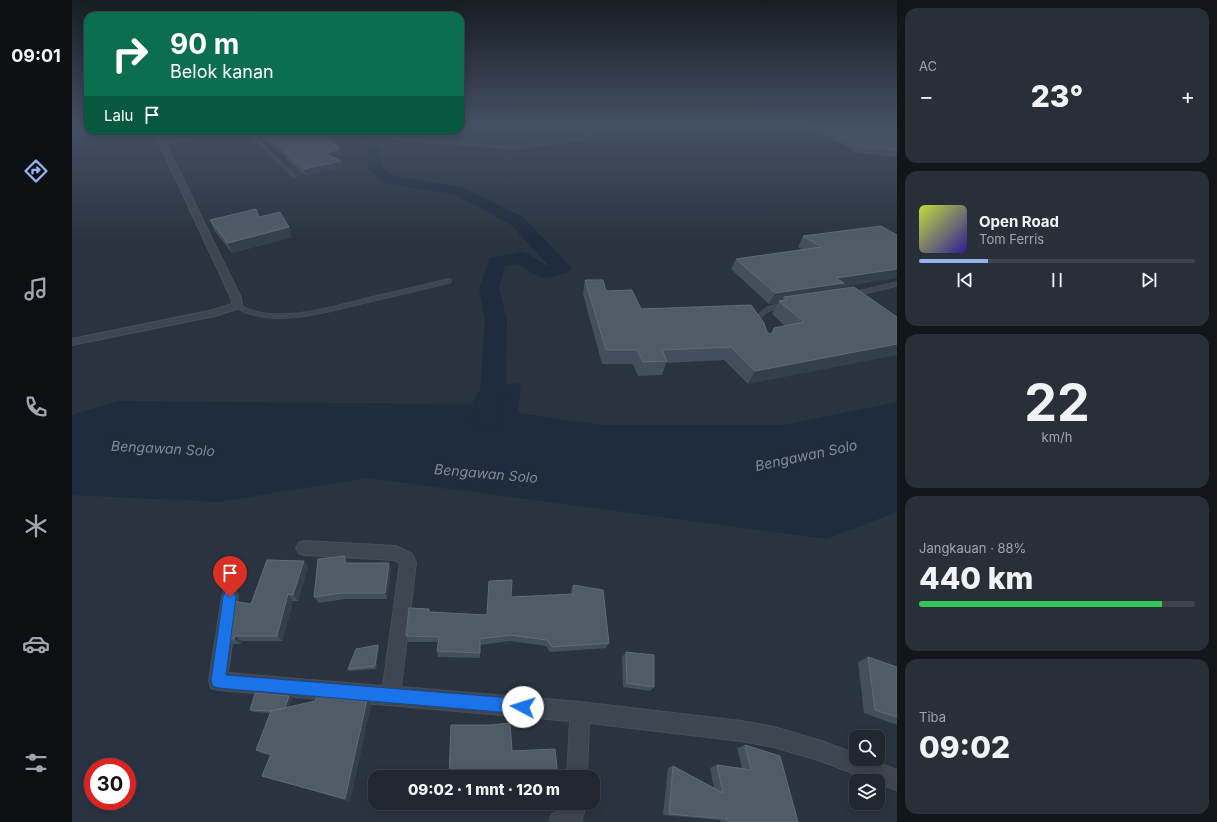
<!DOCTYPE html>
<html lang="id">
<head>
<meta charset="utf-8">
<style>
	:root { --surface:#202730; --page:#282f38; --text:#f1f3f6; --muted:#a2a5ab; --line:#3d444c; --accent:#95b2f1 }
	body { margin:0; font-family:Inter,sans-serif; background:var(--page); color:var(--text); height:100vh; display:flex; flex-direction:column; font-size:15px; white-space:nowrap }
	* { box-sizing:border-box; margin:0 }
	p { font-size:13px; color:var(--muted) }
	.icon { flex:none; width:22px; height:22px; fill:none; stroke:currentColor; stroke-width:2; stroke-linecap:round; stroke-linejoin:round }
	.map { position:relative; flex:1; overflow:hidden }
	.sheet { display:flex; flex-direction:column; gap:8px; padding:8px; background:#12151a; width:320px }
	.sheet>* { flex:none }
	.top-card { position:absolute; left:12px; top:12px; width:380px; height:122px; border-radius:12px; box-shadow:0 2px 10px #0003,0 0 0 1px var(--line); background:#0b6e4f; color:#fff; overflow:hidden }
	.fabs { position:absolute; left:777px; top:730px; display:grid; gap:8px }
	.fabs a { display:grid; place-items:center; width:36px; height:36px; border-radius:8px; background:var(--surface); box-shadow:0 2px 10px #0003,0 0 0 1px var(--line); font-size:20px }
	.speed { position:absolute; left:12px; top:758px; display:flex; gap:8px; font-size:20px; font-weight:700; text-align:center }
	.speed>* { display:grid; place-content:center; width:52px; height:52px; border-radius:50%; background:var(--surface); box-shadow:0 2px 10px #0003,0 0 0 1px var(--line); line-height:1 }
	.speed .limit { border:6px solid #d22; background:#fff; color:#111 }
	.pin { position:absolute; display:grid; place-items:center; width:34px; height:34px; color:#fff; margin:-41px -17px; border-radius:50% 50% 50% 0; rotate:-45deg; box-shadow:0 0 4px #0007 }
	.pin .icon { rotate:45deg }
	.me { position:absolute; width:44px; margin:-22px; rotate:275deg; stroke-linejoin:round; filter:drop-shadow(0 0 3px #0008) }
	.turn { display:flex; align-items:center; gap:14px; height:84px; padding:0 20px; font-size:18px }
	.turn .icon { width:52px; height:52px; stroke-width:2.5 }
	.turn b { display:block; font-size:28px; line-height:34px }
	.then { display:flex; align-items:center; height:38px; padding:0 20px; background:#0003; gap:8px; font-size:15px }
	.big { font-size:30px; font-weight:800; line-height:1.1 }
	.sheet .widget { flex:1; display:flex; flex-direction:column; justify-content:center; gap:6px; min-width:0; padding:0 14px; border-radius:12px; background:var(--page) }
	.sheet .dial { align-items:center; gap:0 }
	.dial b { font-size:52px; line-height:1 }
	.song { display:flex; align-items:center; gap:12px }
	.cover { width:48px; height:48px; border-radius:6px; background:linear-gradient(135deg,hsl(70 70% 55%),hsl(250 70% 35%)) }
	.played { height:4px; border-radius:2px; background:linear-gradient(90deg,var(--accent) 25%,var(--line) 25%) }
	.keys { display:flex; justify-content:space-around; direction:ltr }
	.heat { display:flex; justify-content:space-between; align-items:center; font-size:22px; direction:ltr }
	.charge { height:6px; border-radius:3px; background:linear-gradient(90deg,#34c759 88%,var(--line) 0) }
	.trip { position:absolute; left:296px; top:770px; width:232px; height:40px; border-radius:12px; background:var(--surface); box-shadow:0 2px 10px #0003,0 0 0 1px var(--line); font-weight:800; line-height:40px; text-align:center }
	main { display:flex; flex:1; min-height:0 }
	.tab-bar { display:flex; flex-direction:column; width:72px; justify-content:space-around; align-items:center; background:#0d1013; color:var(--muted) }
	.tab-bar .icon { width:28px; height:28px }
	.tab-bar .selected { color:var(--accent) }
	.tab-bar b { font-size:18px; color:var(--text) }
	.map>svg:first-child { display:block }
	.water { fill:#1e2c3e }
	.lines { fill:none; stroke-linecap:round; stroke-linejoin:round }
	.river { fill:#1e2c3e; fill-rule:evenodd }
	.service-far1-casing { stroke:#484f5a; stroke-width:3.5 }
	.service-casing { stroke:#484f5a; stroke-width:5.5 }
	.minor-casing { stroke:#484f5a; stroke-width:2 }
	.service-far1 { stroke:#3e4651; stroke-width:3 }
	.service { stroke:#3e4651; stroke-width:4.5 }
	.minor { fill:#3e4651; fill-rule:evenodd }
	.wall { fill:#434f5c }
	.shaded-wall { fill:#343f4c }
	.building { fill:#505b68; stroke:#616b78 }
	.route { fill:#1a73e8; stroke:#114b97 }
	.labels { text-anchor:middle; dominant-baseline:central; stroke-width:4; stroke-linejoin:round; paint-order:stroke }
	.water-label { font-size:14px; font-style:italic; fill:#798da5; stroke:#232b36 }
</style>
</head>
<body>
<main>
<nav class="tab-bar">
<b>09:01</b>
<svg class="icon selected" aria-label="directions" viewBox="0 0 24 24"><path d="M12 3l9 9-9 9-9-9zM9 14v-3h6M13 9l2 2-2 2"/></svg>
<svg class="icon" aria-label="music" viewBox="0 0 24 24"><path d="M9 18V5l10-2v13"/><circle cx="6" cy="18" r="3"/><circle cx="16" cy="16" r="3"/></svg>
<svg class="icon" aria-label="phone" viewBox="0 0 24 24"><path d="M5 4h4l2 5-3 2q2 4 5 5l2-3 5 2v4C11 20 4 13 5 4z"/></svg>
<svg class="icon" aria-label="climate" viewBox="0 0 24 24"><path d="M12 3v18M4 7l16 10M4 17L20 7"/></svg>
<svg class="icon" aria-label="car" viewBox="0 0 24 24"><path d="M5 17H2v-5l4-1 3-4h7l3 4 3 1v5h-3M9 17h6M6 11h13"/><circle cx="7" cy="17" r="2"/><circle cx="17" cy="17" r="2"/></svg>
<svg class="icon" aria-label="filters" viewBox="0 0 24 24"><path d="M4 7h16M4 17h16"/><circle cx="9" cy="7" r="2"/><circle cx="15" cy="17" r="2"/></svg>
</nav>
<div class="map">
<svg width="825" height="822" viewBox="0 0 825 822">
	<rect width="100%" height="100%" fill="#2a3440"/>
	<!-- water -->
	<path class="water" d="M 449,383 L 446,413 L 531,425 L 711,425 L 825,402 L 825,512 L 755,539 L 295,478 L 146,502 L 0,495 L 0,415 L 46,401 L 399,404 L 410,387 Z"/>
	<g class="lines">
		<!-- river -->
		<path class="river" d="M 283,130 L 296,130 L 309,144 L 309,167 L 322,176 L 393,188 L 451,217 L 500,268 L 497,272 C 468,280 471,281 447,264 L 433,266 L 427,288 L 435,320 L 434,390 L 427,422 L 423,429 L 413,432 L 403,429 L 399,422 L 408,390 L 413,320 L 407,288 L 418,258 L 450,252 L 457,254 L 475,266 L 477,266 L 439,225 L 384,195 L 313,183 L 295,168 L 297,145 Z"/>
		<defs>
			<path id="service-far1" d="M 736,127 L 749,127
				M 174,130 L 223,177
				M 310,130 L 316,137 L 320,138 L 442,148 L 512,138 L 517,134 L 523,125
				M 90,143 L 169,130"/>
			<path id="service" d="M 783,294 L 825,284
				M 165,306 C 201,328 258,309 296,300 C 323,294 350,287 377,281
				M 685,323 L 684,319 L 696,309 L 712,305"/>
			<path id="minor" d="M 81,130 L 87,130 L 169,298 L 170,306 L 168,308 L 143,316 L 0,345 L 0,339 L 141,310 L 160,304 L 159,298 Z
				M 232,541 L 324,546 L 340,554 L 344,563 L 329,687 L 508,702 L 669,721 L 702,727 L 749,741 L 784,754 L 784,759 L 797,759 L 825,770 L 825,790 L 806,783 L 806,781 L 801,781 L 749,761 L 702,747 L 669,741 L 517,723 L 515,777 L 495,777 L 498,721 L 146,690 L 139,688 L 137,681 L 150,597 L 152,591 L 158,589 L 164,591 L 166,597 L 156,673 L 311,686 L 328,563 L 322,560 L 232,555 L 227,553 L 224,548 L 227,543 Z
				M 493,803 L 515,803 L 509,822 L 477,822 L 480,814 L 491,810 Z"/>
		</defs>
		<!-- service-far1 casing -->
		<use href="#service-far1" class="service-far1-casing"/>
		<!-- service casing -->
		<use href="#service" class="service-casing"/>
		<!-- minor casing -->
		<use href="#minor" class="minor-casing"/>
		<!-- service-far1 -->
		<use href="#service-far1" class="service-far1"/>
		<!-- service -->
		<use href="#service" class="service"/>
		<!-- minor -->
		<use href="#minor" class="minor"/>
	</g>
	<!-- wall -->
	<path class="wall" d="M 727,125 L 735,125 L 733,127 Z
		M 742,125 L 756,125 L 804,128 L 799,125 L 825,125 L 825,157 L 784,153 L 777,147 L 739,130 Z
		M 182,130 L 263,130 L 266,133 L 267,139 L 258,140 L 270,155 L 263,158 L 270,168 L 234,176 L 215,160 L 214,156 L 197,144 Z
		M 187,217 L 220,237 L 160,253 L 142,230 L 138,220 Z
		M 809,226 L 770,287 L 676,384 L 652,360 L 594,363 L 590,375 L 566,376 L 561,364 L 530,364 L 511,294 L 513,280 L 569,309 L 695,332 L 698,334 L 702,328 L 713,326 L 700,314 L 706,303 L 697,304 L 659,269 L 664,259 L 731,250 L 726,247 L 731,236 Z
		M 276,563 L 319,569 L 315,599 L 273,599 L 247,603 L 242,597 Z
		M 236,567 L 226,601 L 221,601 L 210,641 L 170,641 L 169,644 L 161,644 L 155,638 Z
		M 501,585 L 537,643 L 534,648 L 478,652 L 474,646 L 438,641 L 408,645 L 408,658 L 366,657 L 365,651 L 366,642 L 336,642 L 334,636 L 358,612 L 415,615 L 439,597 L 499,595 L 499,591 Z
		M 307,647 L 304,669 L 277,671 L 276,669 Z
		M 554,652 L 582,687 L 578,691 L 551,687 L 550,657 Z
		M 796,657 L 825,667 L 825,725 L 792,713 L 786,662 Z
		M 220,698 L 217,707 L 299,705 L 278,801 L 190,776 L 199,756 L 192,754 L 184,750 L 199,713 L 181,712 L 178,710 Z
		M 673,745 L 726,822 L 648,822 L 648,820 L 591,815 L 596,768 L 601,766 L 642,788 L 638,768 L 645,765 L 670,768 L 665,748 Z"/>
	<!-- shaded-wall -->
	<path class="shaded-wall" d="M 266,133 L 267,139 L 251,141 L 250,134 Z
		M 268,148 L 270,155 L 255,161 L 254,154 Z
		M 269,161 L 270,168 L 234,176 L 232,169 Z
		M 217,227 L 220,237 L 160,253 L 156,243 Z
		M 825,269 L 825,278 L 770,287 L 765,294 L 715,300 L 712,297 L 709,302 L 707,301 L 706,303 L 697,304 L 703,293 L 764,278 Z
		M 825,344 L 825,355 L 676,384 L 683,371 Z
		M 273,556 L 276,562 L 276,569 L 273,563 Z
		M 232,561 L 236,567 L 226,601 L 221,595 Z
		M 317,563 L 319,569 L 315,599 L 313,593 Z
		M 216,594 L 221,601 L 210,641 L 205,636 Z
		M 163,636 L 170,641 L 169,644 L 162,639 Z
		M 306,645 L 307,647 L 304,669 L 303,666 Z
		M 217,696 L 220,698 L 215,714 L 212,712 Z
		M 295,700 L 299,705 L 278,801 L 273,799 Z"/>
	<!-- building -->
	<path class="building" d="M 743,125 L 803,128 L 825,134 L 825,150 L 787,147 L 780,141 Z
		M 813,125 L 825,125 L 825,129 Z
		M 187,130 L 263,130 L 266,133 L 250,134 L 268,148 L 254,154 L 269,161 L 232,169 L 213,153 L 215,151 L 195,137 Z
		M 184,209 L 187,217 L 208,212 L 217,227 L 156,243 L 138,220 Z
		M 809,226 L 825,235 L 825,255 L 823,256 L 825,257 L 825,269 L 764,278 L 772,283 L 703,293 L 664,259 L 749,247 L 731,236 Z
		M 513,280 L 531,280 L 534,291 L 560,290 L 569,309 L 679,305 L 692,323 L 695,332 L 698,334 L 701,333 L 702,328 L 732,322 L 707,301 L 715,300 L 712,297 L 782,287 L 825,317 L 825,344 L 683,371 L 659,347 L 590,350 L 595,361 L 571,362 L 565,350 L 534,350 Z
		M 273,556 L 273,563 L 317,563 L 313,593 L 270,593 L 242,597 L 246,559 Z
		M 195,560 L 232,561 L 221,595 L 216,594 L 205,636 L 163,636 L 162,639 L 155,638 L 161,601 L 179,604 Z
		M 440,580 L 439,597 L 502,594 L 501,585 L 531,590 L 537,643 L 480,647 L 475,640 L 438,635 L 408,639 L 408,653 L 365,651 L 367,637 L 334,636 L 337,608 L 357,609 L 357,612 L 415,615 L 417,581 Z
		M 306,645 L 303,666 L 276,669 L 284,649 Z
		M 554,652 L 582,655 L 582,687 L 555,683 Z
		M 796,657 L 825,667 L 825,717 L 803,710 Z
		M 183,693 L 217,696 L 213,708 L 199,711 L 178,710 Z
		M 245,696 L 295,700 L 273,799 L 190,776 L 199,754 L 184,750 L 199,711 L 243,701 Z
		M 438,723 L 440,751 L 483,749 L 486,777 L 377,777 L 379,725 L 419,725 Z
		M 673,745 L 708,756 L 726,822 L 656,822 L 655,819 L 597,814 L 601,766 L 651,793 L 645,765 L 679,770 Z"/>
	<!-- sky -->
	<linearGradient id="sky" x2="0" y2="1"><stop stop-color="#171d23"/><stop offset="0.52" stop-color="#445064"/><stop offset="1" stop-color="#445064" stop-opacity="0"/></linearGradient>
	<rect width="825" height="240" fill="url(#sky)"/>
	<!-- route -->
	<path class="route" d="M 158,590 L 162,592 L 164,597 L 154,675 L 451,699 L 456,701 L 458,707 L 456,712 L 451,714 L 146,688 L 141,686 L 139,681 L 151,597 L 153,592 Z"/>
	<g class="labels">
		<!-- water labels -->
		<g class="water-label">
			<text transform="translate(91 448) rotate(3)">Bengawan Solo</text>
			<text transform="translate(734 455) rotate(-12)">Bengawan Solo</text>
			<text transform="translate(414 473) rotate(5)">Bengawan Solo</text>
		</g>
	</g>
</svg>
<div class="fabs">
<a><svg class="icon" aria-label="search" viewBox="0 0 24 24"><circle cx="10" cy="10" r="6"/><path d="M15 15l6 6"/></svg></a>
<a><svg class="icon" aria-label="layers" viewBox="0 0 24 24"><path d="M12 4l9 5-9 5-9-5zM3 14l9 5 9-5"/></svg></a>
</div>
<div class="speed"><div class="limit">30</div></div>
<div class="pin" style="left:158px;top:597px;background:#d93025"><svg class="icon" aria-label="arrive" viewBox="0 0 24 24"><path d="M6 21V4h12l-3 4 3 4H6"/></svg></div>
<svg class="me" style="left:451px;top:707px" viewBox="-20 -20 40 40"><circle r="19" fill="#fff"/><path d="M0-13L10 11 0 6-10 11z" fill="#1a73e8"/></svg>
<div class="trip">09:02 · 1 mnt · 120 m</div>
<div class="top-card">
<div class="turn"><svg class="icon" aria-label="right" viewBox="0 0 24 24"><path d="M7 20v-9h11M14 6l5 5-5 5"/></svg><div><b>90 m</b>Belok kanan</div></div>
<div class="then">Lalu<svg class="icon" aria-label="arrive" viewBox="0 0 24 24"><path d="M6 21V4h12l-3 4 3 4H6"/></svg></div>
</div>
</div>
<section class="sheet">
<div class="widget"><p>AC</p>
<div class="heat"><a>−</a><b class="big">23°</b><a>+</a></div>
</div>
<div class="widget">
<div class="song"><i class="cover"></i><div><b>Open Road</b><p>Tom Ferris</p></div></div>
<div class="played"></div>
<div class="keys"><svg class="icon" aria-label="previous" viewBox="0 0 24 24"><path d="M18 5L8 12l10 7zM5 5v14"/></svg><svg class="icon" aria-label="pause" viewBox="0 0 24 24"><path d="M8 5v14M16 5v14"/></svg><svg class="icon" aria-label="next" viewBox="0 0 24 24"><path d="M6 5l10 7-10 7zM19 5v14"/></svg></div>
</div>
<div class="widget dial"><b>22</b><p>km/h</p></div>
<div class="widget"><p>Jangkauan · 88%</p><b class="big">440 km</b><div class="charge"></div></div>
<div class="widget"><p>Tiba</p><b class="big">09:02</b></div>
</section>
</main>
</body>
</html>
